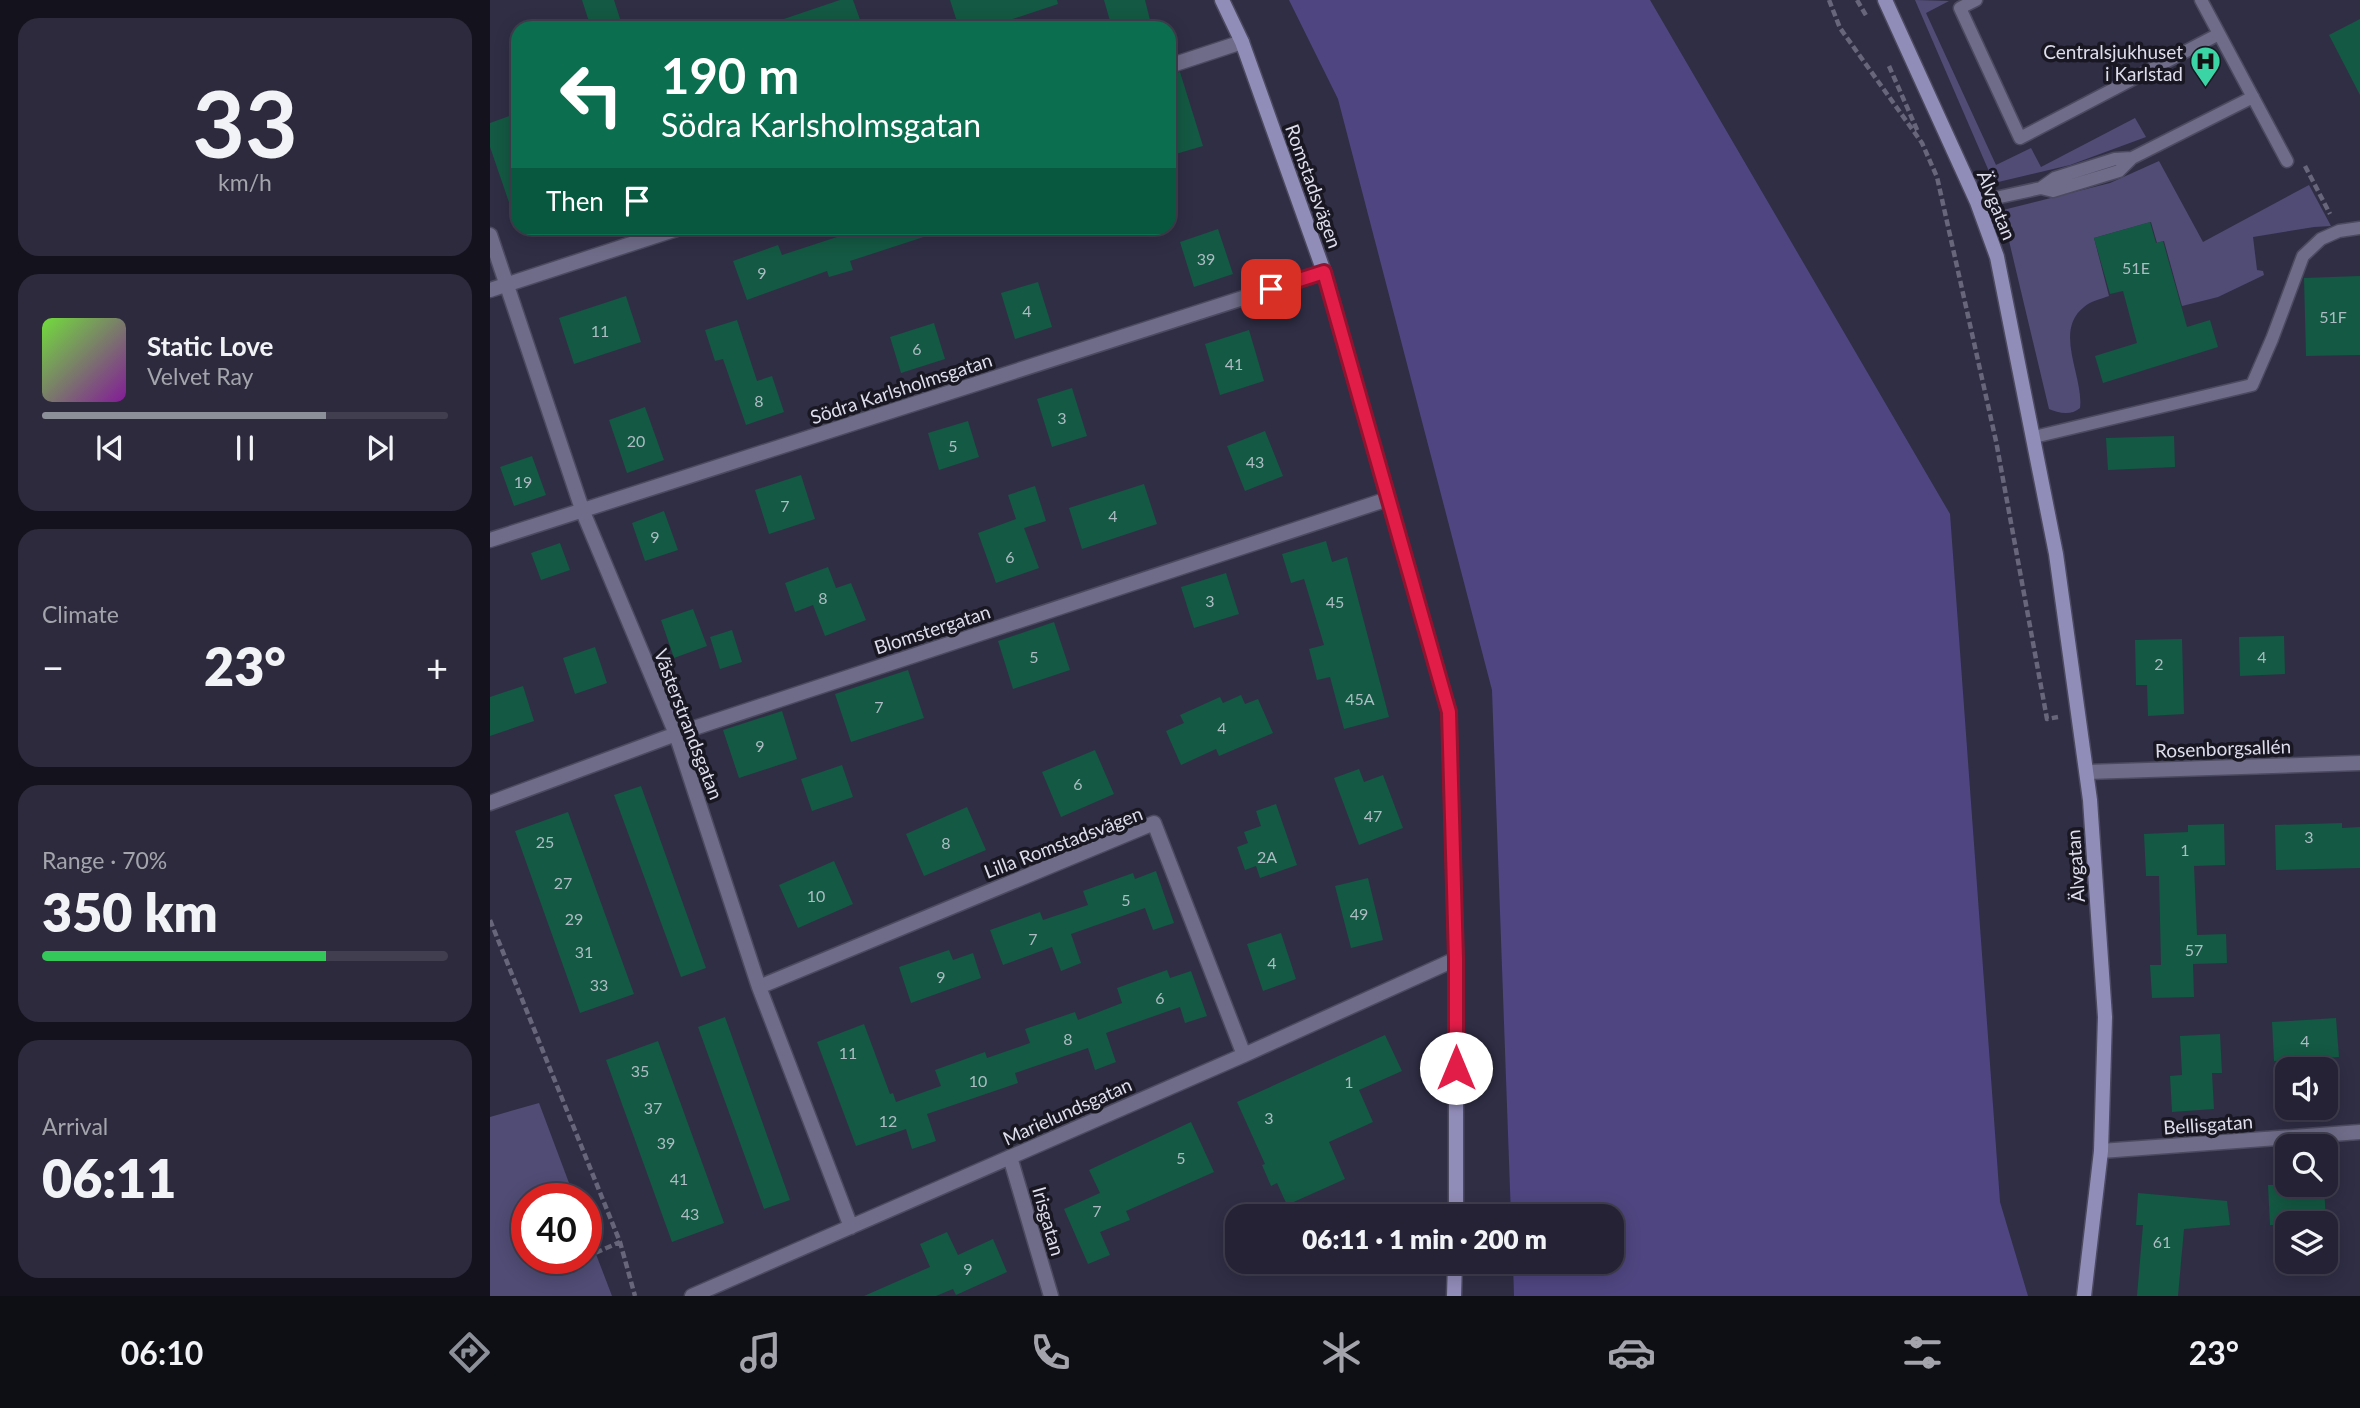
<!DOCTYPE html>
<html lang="en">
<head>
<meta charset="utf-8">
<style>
	:root { --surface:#242234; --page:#2c2a3c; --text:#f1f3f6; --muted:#a3a4ac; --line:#413f4f; --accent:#8c9099 }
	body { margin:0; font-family:Lato,sans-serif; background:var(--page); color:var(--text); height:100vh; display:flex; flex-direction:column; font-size:26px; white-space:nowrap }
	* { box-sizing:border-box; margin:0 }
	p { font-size:23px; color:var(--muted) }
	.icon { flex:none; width:38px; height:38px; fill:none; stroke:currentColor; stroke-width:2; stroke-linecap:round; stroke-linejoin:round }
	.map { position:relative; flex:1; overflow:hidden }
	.drawer { display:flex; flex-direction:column; gap:18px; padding:18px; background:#14131d; width:490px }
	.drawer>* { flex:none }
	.hud { position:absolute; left:21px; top:21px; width:665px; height:214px; border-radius:21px; box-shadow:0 4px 18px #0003,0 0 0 2px var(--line); background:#0b6e4f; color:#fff; overflow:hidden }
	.controls { position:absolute; left:1785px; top:1057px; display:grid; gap:14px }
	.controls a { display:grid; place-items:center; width:63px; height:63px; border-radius:14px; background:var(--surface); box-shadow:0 4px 18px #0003,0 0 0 2px var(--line); font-size:35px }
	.speed { position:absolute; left:21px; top:1183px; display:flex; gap:14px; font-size:35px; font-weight:700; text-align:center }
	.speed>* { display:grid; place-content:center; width:91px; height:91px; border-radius:50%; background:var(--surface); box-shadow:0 4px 18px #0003,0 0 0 2px var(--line); line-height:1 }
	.speed .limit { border:10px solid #d22; background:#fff; color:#111 }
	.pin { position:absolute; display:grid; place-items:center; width:60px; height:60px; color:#fff; margin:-30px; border-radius:14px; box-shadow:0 4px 10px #0006 }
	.me { position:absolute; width:77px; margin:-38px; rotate:0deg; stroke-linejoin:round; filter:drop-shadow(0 0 5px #0008) }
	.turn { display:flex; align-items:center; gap:24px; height:147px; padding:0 35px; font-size:32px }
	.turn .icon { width:91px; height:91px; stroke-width:2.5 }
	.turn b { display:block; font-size:49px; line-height:60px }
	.then { display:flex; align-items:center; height:66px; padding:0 35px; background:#0003; gap:14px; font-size:26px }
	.big { font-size:52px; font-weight:800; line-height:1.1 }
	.drawer .tile { flex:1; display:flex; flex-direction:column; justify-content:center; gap:10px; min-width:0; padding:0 24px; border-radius:21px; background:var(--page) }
	.drawer .dial { align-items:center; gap:0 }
	.dial b { font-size:91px; line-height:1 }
	.song { display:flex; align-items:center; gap:21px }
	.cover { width:84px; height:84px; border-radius:10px; background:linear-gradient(135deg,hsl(100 70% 55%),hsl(290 70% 35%)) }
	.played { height:7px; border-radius:4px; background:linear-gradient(90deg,var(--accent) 70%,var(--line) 70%) }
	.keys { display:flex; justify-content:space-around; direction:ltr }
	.heat { display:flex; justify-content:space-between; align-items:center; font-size:38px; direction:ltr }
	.charge { height:10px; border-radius:5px; background:linear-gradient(90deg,#34c759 70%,var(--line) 0) }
	.trip { position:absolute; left:735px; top:1204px; width:399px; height:70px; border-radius:21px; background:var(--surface); box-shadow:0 4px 18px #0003,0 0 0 2px var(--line); font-weight:800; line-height:70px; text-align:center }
	.tab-bar { display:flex; height:112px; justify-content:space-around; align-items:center; background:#0e0e15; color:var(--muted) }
	.tab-bar .icon { width:49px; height:49px }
	.tab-bar .on { color:var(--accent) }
	.tab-bar b { font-size:32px; color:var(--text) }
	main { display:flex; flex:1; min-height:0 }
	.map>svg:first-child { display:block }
	.green { fill:#514c75 }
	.water { fill:#4f4681 }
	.building { fill:#145943 }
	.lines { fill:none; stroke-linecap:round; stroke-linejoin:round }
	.lane-casing { stroke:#4c4a60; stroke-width:15 }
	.street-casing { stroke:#4c4a60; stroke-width:17 }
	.secondary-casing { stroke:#4c4a60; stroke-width:17 }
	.path { stroke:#67667a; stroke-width:4.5; stroke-dasharray:7 3.5; stroke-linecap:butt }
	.lane { stroke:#6e6c88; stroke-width:12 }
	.street { stroke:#6e6c88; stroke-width:14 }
	.secondary { stroke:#918db9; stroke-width:14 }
	.route-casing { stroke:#92132f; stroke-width:18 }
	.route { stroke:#e11d48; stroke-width:12 }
	.labels { text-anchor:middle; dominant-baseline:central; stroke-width:7; stroke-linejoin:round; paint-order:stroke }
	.number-label { font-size:16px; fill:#acbcc2 }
	.poi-label { font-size:19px; fill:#deddec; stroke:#191822; text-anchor:end }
	.street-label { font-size:19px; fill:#deddec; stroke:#191822 }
</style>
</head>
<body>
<main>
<section class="drawer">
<div class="tile dial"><b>33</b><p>km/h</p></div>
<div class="tile">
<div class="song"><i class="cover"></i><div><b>Static Love</b><p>Velvet Ray</p></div></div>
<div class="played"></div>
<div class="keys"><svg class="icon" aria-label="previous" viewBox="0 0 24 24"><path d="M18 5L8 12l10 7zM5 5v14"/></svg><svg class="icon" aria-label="pause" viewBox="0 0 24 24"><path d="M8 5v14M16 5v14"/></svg><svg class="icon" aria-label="next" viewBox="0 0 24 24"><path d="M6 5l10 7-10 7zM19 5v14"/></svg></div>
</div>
<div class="tile"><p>Climate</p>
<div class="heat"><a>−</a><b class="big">23°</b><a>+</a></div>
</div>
<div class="tile"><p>Range · 70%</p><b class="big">350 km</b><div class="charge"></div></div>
<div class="tile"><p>Arrival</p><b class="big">06:11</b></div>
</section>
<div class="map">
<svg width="1870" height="1296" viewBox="0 0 1870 1296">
	<rect width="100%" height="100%" fill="#302e45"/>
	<!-- green -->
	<path class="green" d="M 1425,0 L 1459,1 L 1436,13 L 1506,165 L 1541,148 L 1551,167 L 1645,118 L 1656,137 L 1580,165 L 1504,183 Z
		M 1669,161 L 1713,242 L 1819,185 L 1841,226 L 1824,227 L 1763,237 L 1767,270 L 1773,271 L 1774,275 L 1728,297 L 1692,306 L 1674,241 L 1667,243 L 1661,222 L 1604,238 L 1619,296 C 1611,299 1600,301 1594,307 C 1563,331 1594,377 1590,408 C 1581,416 1568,413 1559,409 L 1515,224 L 1513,210 L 1620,183 Z
		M 49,1103 L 85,1199 L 37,1199 L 37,1258 L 96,1258 L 96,1228 L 122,1296 L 0,1296 L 0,1117 Z"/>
	<!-- water -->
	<path class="water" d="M 799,0 L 1160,0 L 1460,514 L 1510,1202 L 1538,1296 L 1024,1296 L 1023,1262 L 1122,1262 L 1122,1216 L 1021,1216 L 1002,690 L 848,99 Z"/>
	<!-- building -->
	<path class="building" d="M 92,0 L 124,0 L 133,28 L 101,28 Z
		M 350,0 L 363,0 L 373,28 L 280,28 L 279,24 Z
		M 460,0 L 567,0 L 568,4 L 496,28 L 469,28 Z
		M 614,0 L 655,0 L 662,28 L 622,28 Z
		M 1870,19 L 1870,95 L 1839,35 Z
		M 690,72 L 713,146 L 679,156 L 679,75 Z
		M 28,113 L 28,217 L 24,217 L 0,147 L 0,123 Z
		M 1660,222 L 1666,243 L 1673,241 L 1697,327 L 1720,320 L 1728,347 L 1613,383 L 1605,356 L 1647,343 L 1633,291 L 1620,294 L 1604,238 Z
		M 344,228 L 448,228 L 449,232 L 360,261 L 363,270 L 339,277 L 337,271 L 257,300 L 243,261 L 288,245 L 292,255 L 347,237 Z
		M 728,229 L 743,274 L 704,287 L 690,242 Z
		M 1870,276 L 1870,355 L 1816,356 L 1814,278 Z
		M 548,282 L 562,327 L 525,339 L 511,293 Z
		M 136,296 L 151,342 L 84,364 L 69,318 Z
		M 247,320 L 267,381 L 282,376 L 294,412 L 256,425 L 233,359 L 225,361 L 215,330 Z
		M 444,323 L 455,359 L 411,373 L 400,337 Z
		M 759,330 L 774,381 L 730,395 L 715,344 Z
		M 582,388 L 597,436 L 562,447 L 547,399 Z
		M 155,407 L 174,460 L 137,473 L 119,420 Z
		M 478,421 L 489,457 L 449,470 L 438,433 Z
		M 775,431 L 793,476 L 755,491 L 737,446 Z
		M 1684,436 L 1685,467 L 1618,470 L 1616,438 Z
		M 42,456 L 56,495 L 24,506 L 10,467 Z
		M 311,475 L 325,519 L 279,534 L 265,490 Z
		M 654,484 L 667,524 L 592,549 L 579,508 Z
		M 545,486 L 556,521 L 534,528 L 549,568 L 506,583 L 488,533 L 526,519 L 518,495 Z
		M 174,511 L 188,550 L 155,561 L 142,523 Z
		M 836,541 L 842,562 L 857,557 L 899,717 L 854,729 L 840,677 L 827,680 L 819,649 L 834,645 L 814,579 L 801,583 L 792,554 Z
		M 70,543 L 80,570 L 51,580 L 41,553 Z
		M 338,567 L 346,588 L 361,583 L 376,620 L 335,636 L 323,605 L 305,612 L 295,583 Z
		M 736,573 L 749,614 L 704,628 L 691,587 Z
		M 203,609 L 217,646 L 184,658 L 171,620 Z
		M 564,622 L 580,670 L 523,689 L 508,641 Z
		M 242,630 L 252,662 L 230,669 L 220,637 Z
		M 1794,636 L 1795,674 L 1750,676 L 1749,637 Z
		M 1692,639 L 1694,714 L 1658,716 L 1657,685 L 1646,685 L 1645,640 Z
		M 105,647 L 117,683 L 85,694 L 73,658 Z
		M 418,670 L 434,718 L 361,742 L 345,694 Z
		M 33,686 L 44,721 L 0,736 L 0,697 Z
		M 751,695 L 755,704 L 768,699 L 783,733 L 729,756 L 726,749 L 691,765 L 676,731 L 694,723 L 690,715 L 730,697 L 733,703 Z
		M 292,711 L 307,759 L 249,778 L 233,730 Z
		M 605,750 L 624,794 L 571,817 L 552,772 Z
		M 352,765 L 363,797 L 322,811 L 311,779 Z
		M 869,769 L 874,782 L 893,775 L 913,828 L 869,845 L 844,778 Z
		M 151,786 L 216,968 L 191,977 L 124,795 Z
		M 786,804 L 807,865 L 770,878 L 766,866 L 755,870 L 747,847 L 758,843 L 754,832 L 771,826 L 766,811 Z
		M 477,807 L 496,850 L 434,876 L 416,834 Z
		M 78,812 L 144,994 L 90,1013 L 25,831 Z
		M 1852,823 L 1852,828 L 1870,827 L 1870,868 L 1786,870 L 1785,825 Z
		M 1734,824 L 1735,865 L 1704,866 L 1707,935 L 1736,934 L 1737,963 L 1703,964 L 1704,997 L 1662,998 L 1660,965 L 1671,965 L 1669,876 L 1656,876 L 1654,834 L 1698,832 L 1698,825 Z
		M 344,861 L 363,904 L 308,928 L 289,885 Z
		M 666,871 L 684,923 L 663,930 L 655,908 L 581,934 L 591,963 L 571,971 L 562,947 L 513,965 L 500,930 L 550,912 L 553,920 L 598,905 L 593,891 L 643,873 L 645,879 Z
		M 878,878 L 893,940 L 861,948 L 845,886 Z
		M 791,933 L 806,979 L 773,991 L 757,944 Z
		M 459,950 L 463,960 L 483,953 L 491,978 L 421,1003 L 409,967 Z
		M 677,970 L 680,978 L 701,971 L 717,1016 L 695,1023 L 690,1007 L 616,1033 L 626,1062 L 605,1070 L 598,1048 L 525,1073 L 528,1083 L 437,1114 L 446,1141 L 422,1149 L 416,1129 L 366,1146 L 327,1042 L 374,1024 L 400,1094 L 403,1093 L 406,1102 L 451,1086 L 445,1070 L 495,1052 L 497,1058 L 540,1043 L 535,1029 L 585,1012 L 588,1020 L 632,1003 L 627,988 Z
		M 235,1017 L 300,1200 L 274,1209 L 208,1027 Z
		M 1846,1018 L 1849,1057 L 1784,1061 L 1782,1022 Z
		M 1730,1034 L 1732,1073 L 1722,1073 L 1724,1109 L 1682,1112 L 1680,1076 L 1692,1075 L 1690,1036 Z
		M 895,1035 L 912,1071 L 869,1090 L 883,1122 L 839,1142 L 855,1179 L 797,1205 L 787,1183 L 781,1186 L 772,1165 L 775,1164 L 747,1102 Z
		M 168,1041 L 234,1223 L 182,1242 L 116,1060 Z
		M 701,1122 L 724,1172 L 636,1211 L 640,1220 L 610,1232 L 620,1255 L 598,1264 L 574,1209 L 610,1193 L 599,1170 Z
		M 1778,1185 L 1834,1185 L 1836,1223 L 1780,1225 Z
		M 1648,1193 L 1737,1201 L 1740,1225 L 1694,1229 L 1688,1296 L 1647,1296 L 1653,1225 L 1646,1225 Z
		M 457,1232 L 468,1255 L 503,1239 L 517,1272 L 466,1295 L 463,1289 L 446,1296 L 374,1296 L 440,1267 L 430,1244 Z"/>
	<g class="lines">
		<defs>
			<path id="lane" d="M 1486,0 L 1470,8 L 1530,138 L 1729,34
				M 1711,0 L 1797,161
				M 1551,188 L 1563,191 L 1629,171 L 1642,158 L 1763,97
				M 1487,202 L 1551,188 L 1565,178 L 1625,159 L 1642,158
				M 1544,437 L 1762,385 L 1782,339 L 1813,256 L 1831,239 L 1849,231 L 1870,228"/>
			<path id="street" d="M 679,66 L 752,42
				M 0,235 L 93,512 L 186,734 L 269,987 L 361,1227
				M 0,290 L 190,228
				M 0,540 L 834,272
				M 1597,772 L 1870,763
				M 0,803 L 186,734 L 898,499
				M 269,987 L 664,823 L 754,1055
				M 1611,1151 L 1870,1132
				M 520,1157 L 561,1296
				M 202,1296 L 754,1055 L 966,959"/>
			<path id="secondary" d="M 732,0 L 752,42 L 834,272 L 959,712 L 966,959 L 966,1216
				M 1395,0 L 1487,202 L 1507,257 L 1566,554 L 1600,800 L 1615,1017 L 1611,1151 L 1594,1296
				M 964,1296 L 965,1262"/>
		</defs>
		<!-- lane casing -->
		<use href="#lane" class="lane-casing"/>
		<!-- street casing -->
		<use href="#street" class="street-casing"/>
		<!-- secondary casing -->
		<use href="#secondary" class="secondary-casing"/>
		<!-- path -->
		<path class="path" d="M 1339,0 L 1350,28 L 1432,143 L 1447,177 L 1506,441 L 1557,719 L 1568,717
			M 1367,0 L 1377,17
			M 1399,66 L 1428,132
			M 1815,166 L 1840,214
			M 0,920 L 130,1242 L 145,1296
			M 96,1257 L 130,1242
			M 62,1271 L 92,1258"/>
		<!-- lane -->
		<use href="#lane" class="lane"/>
		<!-- street -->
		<use href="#street" class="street"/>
		<!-- secondary -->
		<use href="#secondary" class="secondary"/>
	</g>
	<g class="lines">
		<defs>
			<path id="route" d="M 781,289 L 834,272 L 959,712 L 966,959 L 966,1068"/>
		</defs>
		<!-- route casing -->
		<use href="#route" class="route-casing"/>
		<!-- route -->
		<use href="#route" class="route"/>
	</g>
	<!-- icons -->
	<defs>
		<symbol id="hospital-pin" viewBox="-11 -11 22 30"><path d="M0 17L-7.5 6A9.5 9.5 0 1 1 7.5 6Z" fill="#3ad4a5" stroke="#191822"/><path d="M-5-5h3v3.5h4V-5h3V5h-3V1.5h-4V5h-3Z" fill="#111"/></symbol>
	</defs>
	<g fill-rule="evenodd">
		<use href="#hospital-pin" x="1698" y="44" width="35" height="47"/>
	</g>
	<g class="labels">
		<!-- number labels -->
		<g class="number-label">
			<text x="716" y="258">39</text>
			<text x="1646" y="267">51E</text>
			<text x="272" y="272">9</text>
			<text x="537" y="310">4</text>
			<text x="1843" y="316">51F</text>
			<text x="110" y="330">11</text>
			<text x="427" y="348">6</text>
			<text x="744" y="363">41</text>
			<text x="269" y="400">8</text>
			<text x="572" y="417">3</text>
			<text x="146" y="440">20</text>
			<text x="463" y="445">5</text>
			<text x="765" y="461">43</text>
			<text x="33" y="481">19</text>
			<text x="295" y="505">7</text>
			<text x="623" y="515">4</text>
			<text x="165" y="536">9</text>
			<text x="520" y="556">6</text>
			<text x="333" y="597">8</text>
			<text x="720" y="600">3</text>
			<text x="845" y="601">45</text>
			<text x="544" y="656">5</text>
			<text x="1772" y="656">4</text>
			<text x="1669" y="663">2</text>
			<text x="870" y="698">45A</text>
			<text x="389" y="706">7</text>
			<text x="732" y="727">4</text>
			<text x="270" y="745">9</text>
			<text x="588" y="783">6</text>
			<text x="883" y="815">47</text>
			<text x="1819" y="836">3</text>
			<text x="55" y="841">25</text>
			<text x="456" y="842">8</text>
			<text x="1695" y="849">1</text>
			<text x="777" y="856">2A</text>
			<text x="73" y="882">27</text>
			<text x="326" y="895">10</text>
			<text x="636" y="899">5</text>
			<text x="869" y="913">49</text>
			<text x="84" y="918">29</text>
			<text x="543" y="938">7</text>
			<text x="1704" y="949">57</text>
			<text x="94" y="951">31</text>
			<text x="782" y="962">4</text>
			<text x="451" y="976">9</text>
			<text x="109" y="984">33</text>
			<text x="670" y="997">6</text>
			<text x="578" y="1038">8</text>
			<text x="1815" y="1040">4</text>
			<text x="358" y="1052">11</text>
			<text x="150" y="1070">35</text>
			<text x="488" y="1080">10</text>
			<text x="859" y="1081">1</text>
			<text x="163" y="1107">37</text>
			<text x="779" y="1117">3</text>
			<text x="398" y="1120">12</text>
			<text x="176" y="1142">39</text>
			<text x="691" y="1157">5</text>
			<text x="189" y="1178">41</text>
			<text x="607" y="1210">7</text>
			<text x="200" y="1213">43</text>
			<text x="1672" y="1241">61</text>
			<text x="478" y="1268">9</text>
		</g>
		<!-- poi labels -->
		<g class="poi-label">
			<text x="1693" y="51">Centralsjukhuset<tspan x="1693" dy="22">i Karlstad</tspan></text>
		</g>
		<!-- street labels -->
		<g class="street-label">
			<text transform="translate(824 186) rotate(70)">Romstadsvägen</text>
			<text transform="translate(1507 205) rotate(68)">Älvgatan</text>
			<text transform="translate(411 388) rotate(-18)">Södra Karlsholmsgatan</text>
			<text transform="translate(442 629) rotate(-18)">Blomstergatan</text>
			<text transform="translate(199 724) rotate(69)">Västerstrandsgatan</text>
			<text transform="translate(1733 748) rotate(-2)">Rosenborgsallén</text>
			<text transform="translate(573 842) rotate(-21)">Lilla Romstadsvägen</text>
			<text transform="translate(1585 866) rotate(-94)">Älvgatan</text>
			<text transform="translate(577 1111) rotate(-24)">Marielundsgatan</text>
			<text transform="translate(1718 1124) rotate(-4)">Bellisgatan</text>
			<text transform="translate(559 1221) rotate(74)">Irisgatan</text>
		</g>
	</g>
</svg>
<div class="controls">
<a><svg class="icon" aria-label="sound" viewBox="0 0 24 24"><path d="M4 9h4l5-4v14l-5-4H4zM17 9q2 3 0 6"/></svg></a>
<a><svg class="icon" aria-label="search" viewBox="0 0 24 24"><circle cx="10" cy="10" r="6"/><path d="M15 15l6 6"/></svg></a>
<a><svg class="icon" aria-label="layers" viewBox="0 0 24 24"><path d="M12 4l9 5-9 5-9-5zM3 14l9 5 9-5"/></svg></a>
</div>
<div class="speed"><div class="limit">40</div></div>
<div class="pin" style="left:781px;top:289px;background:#d93025"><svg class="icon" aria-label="arrive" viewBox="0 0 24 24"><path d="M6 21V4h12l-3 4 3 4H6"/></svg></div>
<svg class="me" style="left:966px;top:1068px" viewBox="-20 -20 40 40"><circle r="19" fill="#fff"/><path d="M0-13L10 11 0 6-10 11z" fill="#e11d48"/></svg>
<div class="trip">06:11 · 1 min · 200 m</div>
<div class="hud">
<div class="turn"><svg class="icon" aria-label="left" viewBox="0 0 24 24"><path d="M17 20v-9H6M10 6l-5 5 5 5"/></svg><div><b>190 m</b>Södra Karlsholmsgatan</div></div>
<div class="then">Then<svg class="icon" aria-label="arrive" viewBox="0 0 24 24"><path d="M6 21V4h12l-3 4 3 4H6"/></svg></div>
</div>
</div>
</main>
<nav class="tab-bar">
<b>06:10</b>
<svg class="icon on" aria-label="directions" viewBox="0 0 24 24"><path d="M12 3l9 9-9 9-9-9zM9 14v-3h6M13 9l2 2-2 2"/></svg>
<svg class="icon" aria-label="music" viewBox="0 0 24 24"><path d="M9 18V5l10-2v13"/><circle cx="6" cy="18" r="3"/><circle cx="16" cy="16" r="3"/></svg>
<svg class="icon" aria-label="phone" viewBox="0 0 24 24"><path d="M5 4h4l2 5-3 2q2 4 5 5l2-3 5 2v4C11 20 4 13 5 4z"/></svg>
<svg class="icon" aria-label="climate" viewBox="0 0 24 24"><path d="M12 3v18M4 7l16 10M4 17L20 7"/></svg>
<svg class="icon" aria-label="car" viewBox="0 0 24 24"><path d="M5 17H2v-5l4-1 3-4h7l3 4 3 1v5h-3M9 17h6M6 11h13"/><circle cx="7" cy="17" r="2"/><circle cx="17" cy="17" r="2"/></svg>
<svg class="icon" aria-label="filters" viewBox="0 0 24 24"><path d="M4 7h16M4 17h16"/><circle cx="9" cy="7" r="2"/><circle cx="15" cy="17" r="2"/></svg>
<b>23°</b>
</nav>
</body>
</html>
